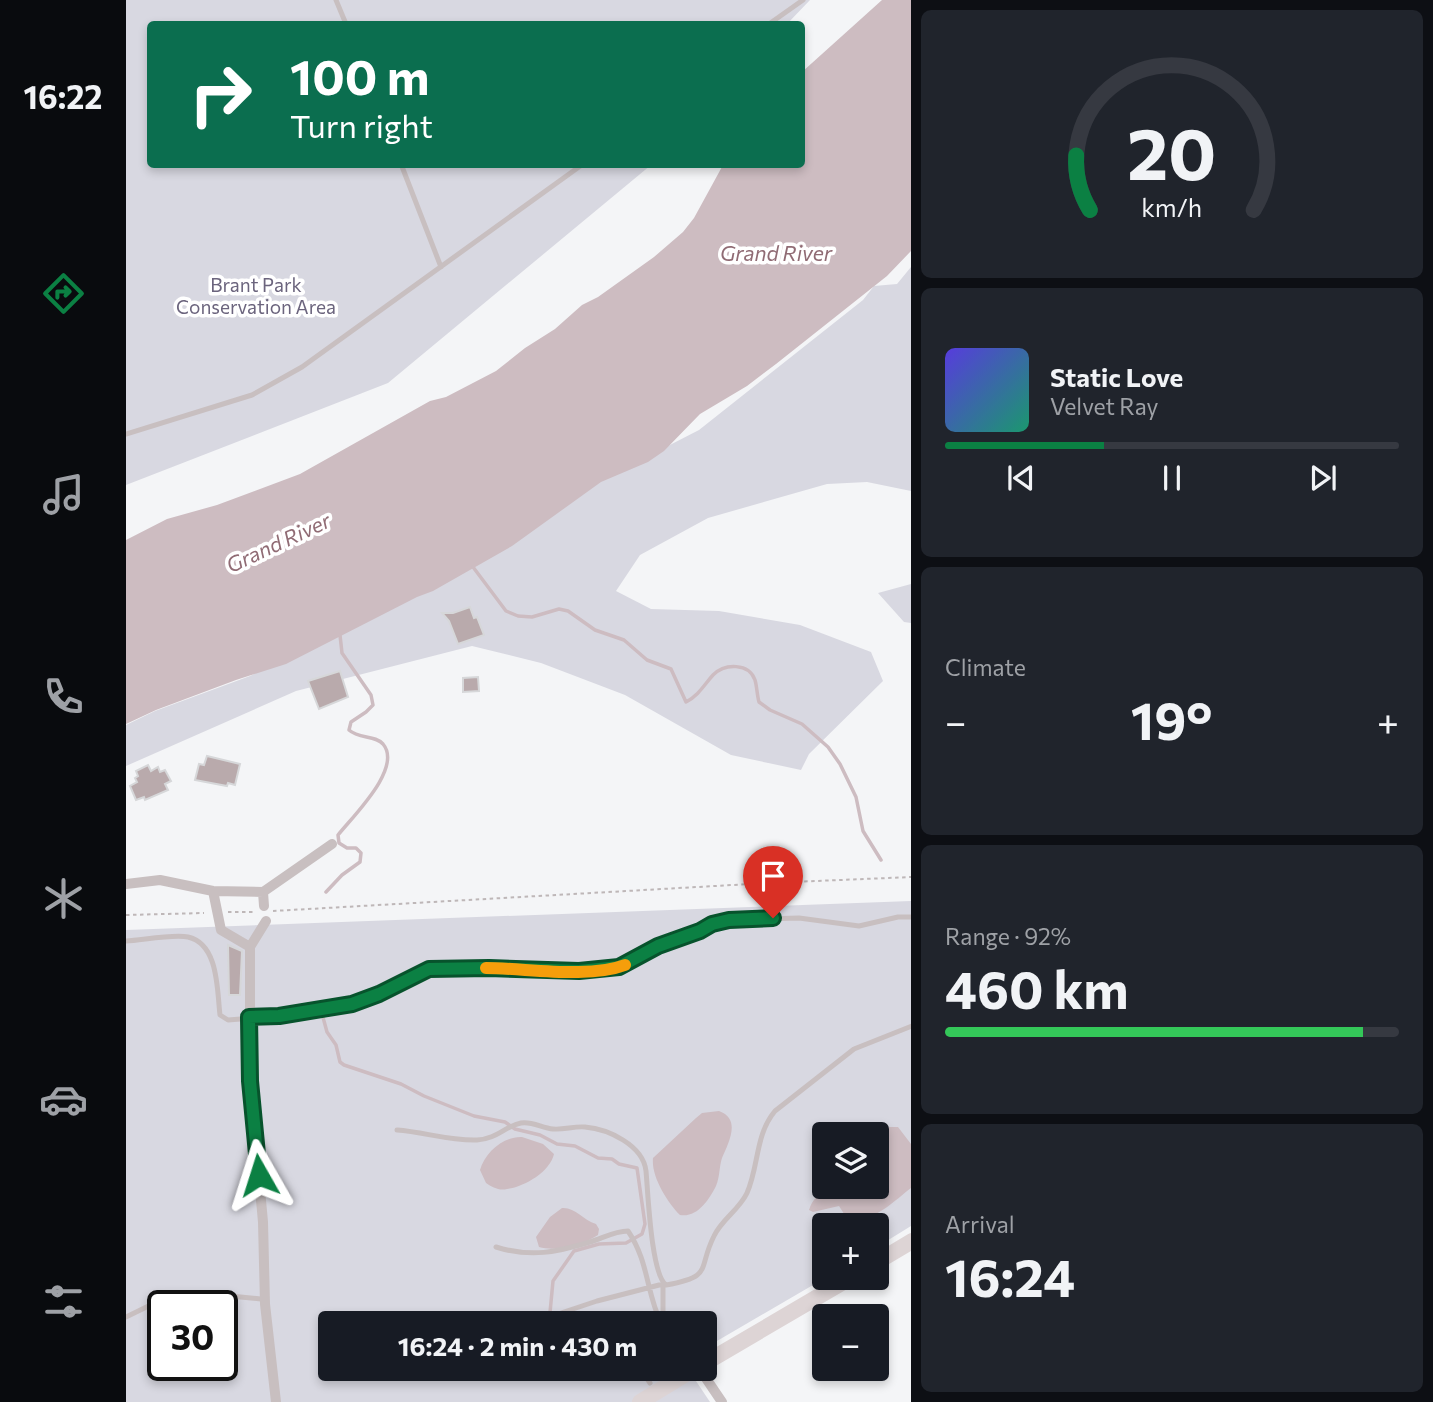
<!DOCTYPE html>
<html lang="en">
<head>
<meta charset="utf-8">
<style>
	:root { --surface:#171b24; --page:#20242c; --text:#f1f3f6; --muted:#9ea1a6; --line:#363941; --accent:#0b8043 }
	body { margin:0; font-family:Commissioner,sans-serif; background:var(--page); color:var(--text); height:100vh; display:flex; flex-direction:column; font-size:26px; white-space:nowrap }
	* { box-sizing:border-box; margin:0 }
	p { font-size:23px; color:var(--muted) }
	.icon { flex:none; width:38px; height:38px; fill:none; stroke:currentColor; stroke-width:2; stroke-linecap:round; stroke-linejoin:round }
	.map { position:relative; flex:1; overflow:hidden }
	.details { display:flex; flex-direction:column; gap:10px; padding:10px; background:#0d0f14; width:522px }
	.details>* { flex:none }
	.banner { position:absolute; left:21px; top:21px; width:658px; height:147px; border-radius:7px; box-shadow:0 4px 10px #0003; background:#0b6e4f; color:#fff; overflow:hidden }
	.fabs { position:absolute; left:686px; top:1122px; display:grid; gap:14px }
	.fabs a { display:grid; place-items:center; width:77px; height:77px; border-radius:7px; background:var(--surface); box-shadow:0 4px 10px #0003; font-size:35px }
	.speed { position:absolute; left:21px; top:1290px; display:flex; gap:14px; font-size:35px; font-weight:700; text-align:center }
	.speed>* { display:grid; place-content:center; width:91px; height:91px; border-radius:50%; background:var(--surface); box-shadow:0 4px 10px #0003; line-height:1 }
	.speed .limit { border:4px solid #111; border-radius:10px; background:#fff; color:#111 }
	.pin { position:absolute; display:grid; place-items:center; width:60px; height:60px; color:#fff; margin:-72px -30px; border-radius:50% 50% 50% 0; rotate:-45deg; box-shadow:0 0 7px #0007 }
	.pin .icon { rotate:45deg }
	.me { position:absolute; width:77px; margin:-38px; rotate:354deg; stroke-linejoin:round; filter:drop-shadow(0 0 5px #0008) }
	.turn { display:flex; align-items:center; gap:24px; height:147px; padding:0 28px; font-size:32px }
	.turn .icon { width:91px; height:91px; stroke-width:2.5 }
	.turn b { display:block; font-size:49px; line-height:60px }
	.big { font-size:52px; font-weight:700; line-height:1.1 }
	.details .tile { flex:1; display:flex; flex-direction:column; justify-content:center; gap:10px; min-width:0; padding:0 24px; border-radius:10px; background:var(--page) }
	.details .dial { align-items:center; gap:0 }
	.dial svg { height:182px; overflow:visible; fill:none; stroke:var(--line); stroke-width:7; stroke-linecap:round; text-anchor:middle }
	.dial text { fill:var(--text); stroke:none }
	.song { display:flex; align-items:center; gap:21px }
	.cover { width:84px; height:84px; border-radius:10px; background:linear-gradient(135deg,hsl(250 70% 55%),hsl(160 70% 35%)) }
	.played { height:7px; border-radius:4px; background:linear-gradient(90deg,var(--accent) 35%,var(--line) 35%) }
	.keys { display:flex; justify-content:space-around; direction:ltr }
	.heat { display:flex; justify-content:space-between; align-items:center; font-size:38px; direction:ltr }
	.charge { height:10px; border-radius:5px; background:linear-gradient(90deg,#34c759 92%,var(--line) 0) }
	.trip { position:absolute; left:192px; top:1311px; width:399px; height:70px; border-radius:7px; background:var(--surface); box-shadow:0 4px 10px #0003; font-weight:700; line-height:70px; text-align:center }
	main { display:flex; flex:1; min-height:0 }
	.tabs { display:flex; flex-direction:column; width:126px; justify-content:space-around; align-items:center; background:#090b0e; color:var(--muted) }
	.tabs .icon { width:49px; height:49px }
	.tabs .on { color:var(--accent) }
	.tabs b { font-size:32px; color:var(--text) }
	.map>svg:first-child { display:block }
	.green { fill:#d8d8e1; fill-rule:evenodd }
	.water { fill:#cdbcc1 }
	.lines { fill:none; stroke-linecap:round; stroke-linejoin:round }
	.stream { stroke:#cdbcc1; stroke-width:3.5 }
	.building { fill:#b9aaac; stroke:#d6d7d9; stroke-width:2 }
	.path { stroke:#beb7b8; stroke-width:2; stroke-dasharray:3.5 3.5; stroke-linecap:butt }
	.service { stroke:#c8bfc0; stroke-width:5 }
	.minor { stroke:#c8bfc0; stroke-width:10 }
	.secondary { stroke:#ddd4d5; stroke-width:16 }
	.route-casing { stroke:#07532c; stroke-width:18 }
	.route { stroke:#0b8043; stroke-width:12 }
	.slow { stroke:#f59e0b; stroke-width:12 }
	.labels { text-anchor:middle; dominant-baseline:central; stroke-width:7; stroke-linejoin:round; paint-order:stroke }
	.park-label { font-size:19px; fill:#6b647d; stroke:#fff }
	.water-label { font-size:21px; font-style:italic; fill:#906b74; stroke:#fff }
</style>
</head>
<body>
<main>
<nav class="tabs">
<b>16:22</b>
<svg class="icon on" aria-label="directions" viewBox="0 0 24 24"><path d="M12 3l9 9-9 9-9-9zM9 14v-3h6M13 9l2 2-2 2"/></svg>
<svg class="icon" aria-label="music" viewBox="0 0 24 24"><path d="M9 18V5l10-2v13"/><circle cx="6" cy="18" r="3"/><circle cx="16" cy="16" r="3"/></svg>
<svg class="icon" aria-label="phone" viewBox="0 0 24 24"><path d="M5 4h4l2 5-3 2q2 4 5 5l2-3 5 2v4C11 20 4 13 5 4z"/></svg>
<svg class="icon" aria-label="climate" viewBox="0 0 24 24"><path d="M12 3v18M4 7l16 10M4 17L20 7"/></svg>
<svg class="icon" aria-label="car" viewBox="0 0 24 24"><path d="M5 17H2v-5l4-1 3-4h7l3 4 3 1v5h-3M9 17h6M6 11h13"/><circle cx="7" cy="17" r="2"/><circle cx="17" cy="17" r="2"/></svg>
<svg class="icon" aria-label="filters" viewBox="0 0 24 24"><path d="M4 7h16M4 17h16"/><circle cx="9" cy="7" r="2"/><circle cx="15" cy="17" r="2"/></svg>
</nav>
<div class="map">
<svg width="786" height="1402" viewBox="0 0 786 1402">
	<rect width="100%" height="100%" fill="#f4f5f7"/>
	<!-- green -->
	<path class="green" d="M 0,0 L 684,0 L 661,24 L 24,24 L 24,164 L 525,165 L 262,383 L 0,485 Z
		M 785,267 L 785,491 L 741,482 L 701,484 L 582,518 L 514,555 L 490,591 L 525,609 L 593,611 L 674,625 L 745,652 L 757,681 L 683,754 L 675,770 L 605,755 L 499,695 L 415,663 L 346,646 L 170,691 L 0,766 L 0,725 L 29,711 L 124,676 L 348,564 L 464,486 L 573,430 L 737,300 L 748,286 L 771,284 Z
		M 785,584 L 786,584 L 785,623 L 778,622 L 752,593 Z
		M 785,901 L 785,1226 L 751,1247 L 751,1225 L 698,1225 L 699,1278 L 579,1348 L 579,1323 L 205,1323 L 205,1368 L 562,1369 L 584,1402 L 0,1402 L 0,930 ZM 698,1134 L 751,1134 L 751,1186 L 698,1186 ZM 37,1306 L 96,1306 L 96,1365 L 37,1365 Z"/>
	<!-- water -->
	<path class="water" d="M 756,0 L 786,0 L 785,251 L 761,276 L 650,364 L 621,386 L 574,414 L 538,451 L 522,462 L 475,482 L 386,546 L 307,591 L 291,597 L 160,664 L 110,680 L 30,710 L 0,724 L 0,540 L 41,519 L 91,505 L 174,474 L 304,401 L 320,397 L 370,371 L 399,348 L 429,329 L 456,305 L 472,297 L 528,257 L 557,232 L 568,218 L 597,165 L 676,164 L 676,72 Z
		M 593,1111 C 616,1119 602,1144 596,1158 C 593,1167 594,1177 590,1186 C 583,1200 571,1218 554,1215 C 541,1202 525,1176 527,1158 L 570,1118 L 576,1113 Z
		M 763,1127 L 772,1127 L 785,1144 L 785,1188 C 768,1201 746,1224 722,1220 L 713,1206 L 687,1212 L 683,1210 C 692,1181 727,1186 751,1186 C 751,1169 743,1134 763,1127 Z
		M 396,1137 L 417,1144 L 428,1154 C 424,1172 398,1187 381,1189 C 373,1191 366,1187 360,1183 L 354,1170 C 359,1152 378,1136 396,1137 Z
		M 436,1208 C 449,1207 457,1220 470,1224 L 473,1229 L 472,1235 C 457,1245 430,1252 413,1247 L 410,1237 L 424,1217 Z"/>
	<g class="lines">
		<!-- stream -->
		<path class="stream" d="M 347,567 L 380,611 L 392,616 L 406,617 L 433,609 L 442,611 L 469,630 L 498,640 L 521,660 L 545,669 L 560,702 C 573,695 578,685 587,675 C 599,663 623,663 629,680 C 631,687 631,695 633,702 L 644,710 L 676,724 L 702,747 L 714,764 L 730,797 L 737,831 L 755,860
			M 200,892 L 216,875 L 234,862 L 235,853 L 230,848 L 221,848 L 213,843 L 212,835 C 227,816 277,768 257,744 C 249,735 233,739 223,730 L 225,722 L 240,712 L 247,705 L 245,695 L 216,653 L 214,635
			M 195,1010 L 201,1032 L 210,1045 L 214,1062 L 218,1065 L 275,1084 L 298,1096 L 348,1116 L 379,1122 L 389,1129 L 414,1135 L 431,1144 L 449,1146 L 472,1158 L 486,1159 L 493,1164 L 511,1168 L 519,1224 L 516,1234 L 500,1243 L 473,1244 L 448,1251 L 427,1281 L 423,1323"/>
	</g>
	<!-- building -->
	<path class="building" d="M 344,607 L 348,618 L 351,617 L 358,635 L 332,644 L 323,621 L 316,613 L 327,613 Z
		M 214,671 L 222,697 L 193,709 L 182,681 Z
		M 352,677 L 353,691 L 337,692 L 337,678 Z
		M 81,756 L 114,764 L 109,785 L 102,783 L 101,786 L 69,780 L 73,764 L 78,765 Z
		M 22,765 L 25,771 L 32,767 L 34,772 L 39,770 L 45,781 L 39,784 L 42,790 L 19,800 L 18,797 L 10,800 L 4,786 L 11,782 L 9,778 L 12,776 L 10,771 Z
		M 102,945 L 116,951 L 114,995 L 103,995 Z"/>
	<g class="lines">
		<!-- path -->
		<path class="path" d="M 147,911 L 642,883 L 786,877
			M 102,912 L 127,912
			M 0,915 L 78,913"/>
		<!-- service -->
		<path class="service" d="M 210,0 L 220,24
			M 643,24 L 677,0
			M 275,164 L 315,267
			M 0,434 L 126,395 L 176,367 L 457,164
			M 0,941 C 17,940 47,934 62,937 C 93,944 91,991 94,1015 L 102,1020 L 153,1016 L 226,1004 L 253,994 L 303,969 L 453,971 L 493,967 L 543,941 L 574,931 L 586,924 L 603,920 L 673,918 L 733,926 L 772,917 L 786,917
			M 271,1130 C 298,1132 324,1141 351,1140 C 371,1139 379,1126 395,1123 C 406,1121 416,1128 427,1129 C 438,1130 448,1126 459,1127 C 482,1129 517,1145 520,1171 C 522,1192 525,1274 540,1285 C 588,1276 571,1270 588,1236 C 596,1219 613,1210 621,1193 C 633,1166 629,1135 649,1111 L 728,1049 L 786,1026
			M 370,1247 C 405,1258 431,1252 464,1242 C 477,1238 489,1231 502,1231 C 523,1262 520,1292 535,1323
			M 0,1317 L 45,1295 L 94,1295 L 135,1299
			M 405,1323 L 471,1301 L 537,1284 L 537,1315 L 534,1319
			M 452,1323 L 480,1320 L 509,1323
			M 519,1368 L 520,1377 L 524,1383"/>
		<!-- minor -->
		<path class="minor" d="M 0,884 L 34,880 L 87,891 L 137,892
			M 87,891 L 95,930 L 124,947
			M 138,906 L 137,892 L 206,844
			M 140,921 L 124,947 L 124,1081 L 137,1222 L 139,1304 L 150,1402
			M 573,1368 L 596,1402"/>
		<!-- secondary -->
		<path class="secondary" d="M 751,1262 L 786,1241
			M 579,1363 L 724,1278
			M 514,1402 L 570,1368"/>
	</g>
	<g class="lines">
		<defs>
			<path id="route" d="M 133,1175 L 124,1081 L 123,1017 L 153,1016 L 226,1004 L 253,994 L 303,969 L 363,968 L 453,971 L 493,967 L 532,946 L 574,931 L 586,924 L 603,920 L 647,918"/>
		</defs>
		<!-- route casing -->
		<use href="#route" class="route-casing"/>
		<!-- route -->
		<use href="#route" class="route"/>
		<!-- slow -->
		<path class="slow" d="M 360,968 C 400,968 462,979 499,965"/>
	</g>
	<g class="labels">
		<!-- park labels -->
		<g class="park-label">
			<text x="130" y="284">Brant Park<tspan x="130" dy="22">Conservation Area</tspan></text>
		</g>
		<!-- water labels -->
		<g class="water-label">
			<text x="650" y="252">Grand River</text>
			<text transform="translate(152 542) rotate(-25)">Grand River</text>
		</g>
	</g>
</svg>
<div class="fabs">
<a><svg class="icon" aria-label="layers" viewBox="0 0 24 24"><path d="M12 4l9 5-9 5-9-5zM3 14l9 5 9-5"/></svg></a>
<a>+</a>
<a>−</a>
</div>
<div class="speed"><div class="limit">30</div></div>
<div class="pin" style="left:647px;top:918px;background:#d93025"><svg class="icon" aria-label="arrive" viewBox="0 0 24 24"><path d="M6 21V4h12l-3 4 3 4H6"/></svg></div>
<svg class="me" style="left:133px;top:1175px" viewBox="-20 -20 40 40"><path d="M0-17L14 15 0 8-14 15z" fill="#0b8043" stroke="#fff" stroke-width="4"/></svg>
<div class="trip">16:24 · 2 min · 430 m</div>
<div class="banner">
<div class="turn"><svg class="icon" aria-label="right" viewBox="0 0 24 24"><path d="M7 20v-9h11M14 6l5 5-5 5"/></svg><div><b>100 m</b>Turn right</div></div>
</div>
</div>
<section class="details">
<div class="tile dial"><svg viewBox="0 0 100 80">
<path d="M14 69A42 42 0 1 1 86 69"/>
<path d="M14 69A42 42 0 0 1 8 45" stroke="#0b8043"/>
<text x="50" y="56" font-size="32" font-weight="700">20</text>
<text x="50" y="72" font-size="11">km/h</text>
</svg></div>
<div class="tile">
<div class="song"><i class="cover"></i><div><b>Static Love</b><p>Velvet Ray</p></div></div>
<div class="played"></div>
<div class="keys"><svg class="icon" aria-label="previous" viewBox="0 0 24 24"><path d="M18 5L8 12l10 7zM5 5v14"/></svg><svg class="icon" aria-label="pause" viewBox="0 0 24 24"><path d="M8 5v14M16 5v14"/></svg><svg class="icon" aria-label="next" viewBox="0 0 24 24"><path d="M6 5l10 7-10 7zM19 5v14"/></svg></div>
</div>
<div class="tile"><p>Climate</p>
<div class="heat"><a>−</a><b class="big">19°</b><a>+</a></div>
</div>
<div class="tile"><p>Range · 92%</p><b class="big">460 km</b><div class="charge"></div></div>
<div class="tile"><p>Arrival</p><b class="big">16:24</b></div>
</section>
</main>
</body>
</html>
